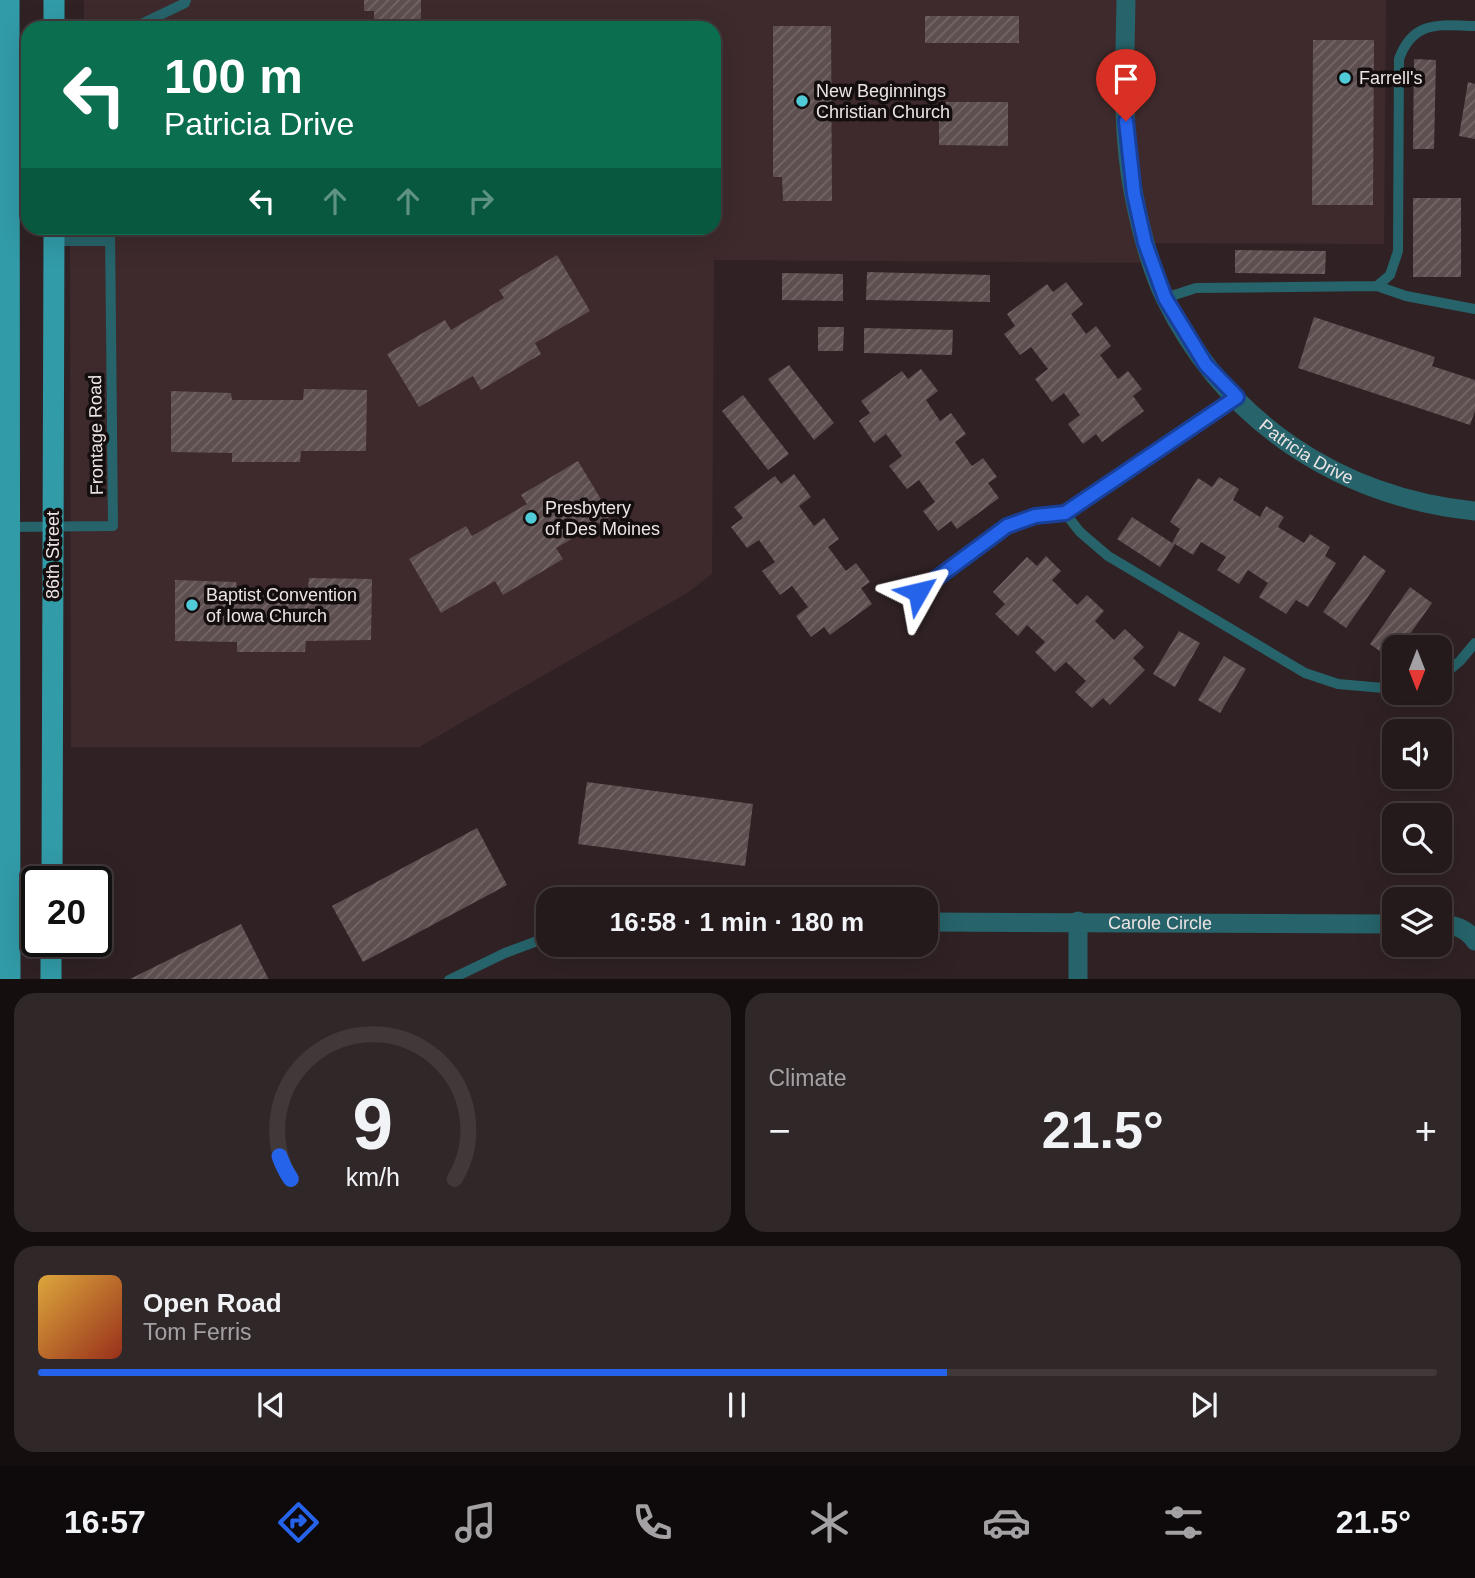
<!DOCTYPE html>
<html lang="en">
<head>
<meta charset="utf-8">
<style>
	:root { --surface:#241a1b; --page:#302728; --text:#f1f3f6; --muted:#a3a1a3; --line:#41383a; --accent:#2563eb }
	body { margin:0; font-family:Arial,sans-serif; background:var(--page); color:var(--text); height:100vh; display:flex; flex-direction:column; font-size:26px; white-space:nowrap }
	* { box-sizing:border-box; margin:0 }
	p { font-size:23px; color:var(--muted) }
	.icon { flex:none; width:38px; height:38px; fill:none; stroke:currentColor; stroke-width:2; stroke-linecap:round; stroke-linejoin:round }
	.map { position:relative; height:979px; overflow:hidden }
	.side { display:flex; flex-direction:column; gap:14px; padding:14px; background:#140e0f; flex:1 }
	.side>* { flex:none }
	.top-card { position:absolute; left:21px; top:21px; width:700px; height:214px; border-radius:21px; box-shadow:0 7px 28px #0002,0 0 0 2px var(--line); background:#0b6e4f; color:#fff; overflow:hidden }
	.needle { width:46px; rotate:180deg }
	.tools { position:absolute; left:1382px; top:635px; display:grid; gap:14px }
	.tools a { display:grid; place-items:center; width:70px; height:70px; border-radius:14px; background:var(--surface); box-shadow:0 7px 28px #0002,0 0 0 2px var(--line); font-size:35px }
	.speed { position:absolute; left:21px; top:866px; display:flex; gap:14px; font-size:35px; font-weight:700; text-align:center }
	.speed>* { display:grid; place-content:center; width:91px; height:91px; border-radius:50%; background:var(--surface); box-shadow:0 7px 28px #0002,0 0 0 2px var(--line); line-height:1 }
	.speed .limit { border:4px solid #111; border-radius:10px; background:#fff; color:#111 }
	.pin { position:absolute; display:grid; place-items:center; width:60px; height:60px; color:#fff; margin:-72px -30px; border-radius:50% 50% 50% 0; rotate:-45deg; box-shadow:0 0 7px #0007 }
	.pin .icon { rotate:45deg }
	.me { position:absolute; width:77px; margin:-38px; rotate:53deg; stroke-linejoin:round; filter:drop-shadow(0 0 5px #0008) }
	.turn { display:flex; align-items:center; gap:24px; height:147px; padding:0 28px; font-size:32px }
	.turn .icon { width:91px; height:91px; stroke-width:2.5 }
	.turn b { display:block; font-size:49px; line-height:60px }
	.lanes { display:flex; align-items:center; height:66px; padding:0 28px; background:#0003; justify-content:center; gap:35px; direction:ltr }
	.lanes .off { opacity:.35 }
	.big { font-size:52px; font-weight:700; line-height:1.1 }
	.side .card { flex:1; display:flex; flex-direction:column; justify-content:center; gap:10px; min-width:0; padding:0 24px; border-radius:21px; background:var(--page) }
	.side .dial { align-items:center; gap:0 }
	.dial svg { height:182px; overflow:visible; fill:none; stroke:var(--line); stroke-width:7; stroke-linecap:round; text-anchor:middle }
	.dial text { fill:var(--text); stroke:none }
	.song { display:flex; align-items:center; gap:21px }
	.cover { width:84px; height:84px; border-radius:10px; background:linear-gradient(135deg,hsl(40 70% 55%),hsl(10 70% 35%)) }
	.played { height:7px; border-radius:4px; background:linear-gradient(90deg,var(--accent) 65%,var(--line) 65%) }
	.keys { display:flex; justify-content:space-around; direction:ltr }
	.heat { display:flex; justify-content:space-between; align-items:center; font-size:38px; direction:ltr }
	.side .tiles { flex:1; display:grid; gap:14px; grid-template-columns:1fr 1fr }
	.card:last-child { grid-column:span 2 }
	.trip { position:absolute; left:536px; top:887px; width:402px; height:70px; border-radius:21px; background:var(--surface); box-shadow:0 7px 28px #0002,0 0 0 2px var(--line); font-weight:700; line-height:70px; text-align:center }
	.menu { display:flex; height:112px; justify-content:space-around; align-items:center; background:#0e0a0b; color:var(--muted) }
	.menu .icon { width:49px; height:49px }
	.menu .on { color:var(--accent) }
	.menu b { font-size:32px; color:var(--text) }
	.map>svg:first-child { display:block }
	.built { fill:#3e2a2c }
	.building { fill:url(#building-hatch) }
	.lines { fill:none; stroke-linecap:round; stroke-linejoin:round }
	.lane { stroke:#26636a; stroke-width:10 }
	.street { stroke:#26636a; stroke-width:19 }
	.primary { stroke:#319ba7; stroke-width:21 }
	.route-casing { stroke:#184099; stroke-width:18 }
	.route { stroke:#2563eb; stroke-width:12 }
	.poi-dot { fill:#52cbd9; stroke:#140e0e; stroke-width:2.5 }
	.labels { text-anchor:middle; dominant-baseline:central; stroke-width:7; stroke-linejoin:round; paint-order:stroke }
	.poi-label { font-size:18px; fill:#ede4e4; stroke:#140e0e; text-anchor:start }
	.street-label { font-size:18px; fill:#ede4e4; stroke:#140e0e }
</style>
</head>
<body>
<div class="map">
<svg width="1475" height="980" viewBox="0 0 1475 980">
	<defs>
		<pattern id="building-hatch" width="6" height="6" patternUnits="userSpaceOnUse" patternTransform="scale(1.75)"><rect width="6" height="6" fill="#5d4e4f"/><path d="M-1 1l2-2M0 6l6-6M5 7l2-2" fill="none" stroke="#756768"/></pattern>
	</defs>
	<rect width="100%" height="100%" fill="#302224"/>
	<!-- built -->
	<path class="built" d="M 84,0 L 1386,0 L 1384,244 L 1146,243 L 1152,263 L 714,260 L 712,574 L 687,593 L 419,747 L 71,747 L 70,228 L 714,228 L 714,28 L 84,28 Z"/>
	<!-- building -->
	<path class="building" d="M 364,0 L 421,0 L 421,28 L 407,28 L 407,23 L 374,23 L 374,11 L 364,11 Z
		M 925,16 L 1019,16 L 1019,43 L 925,43 Z
		M 226,19 L 281,19 L 281,28 L 226,28 Z
		M 773,26 L 831,26 L 832,201 L 783,201 L 782,177 L 773,177 Z
		M 1313,40 L 1374,40 L 1373,205 L 1312,205 Z
		M 1414,59 L 1436,60 L 1434,149 L 1413,149 Z
		M 1468,82 L 1475,84 L 1475,139 L 1459,136 Z
		M 939,102 L 1008,102 L 1008,146 L 939,145 Z
		M 1413,198 L 1461,198 L 1461,277 L 1413,277 Z
		M 1235,250 L 1326,251 L 1325,274 L 1235,273 Z
		M 557,255 L 590,311 L 535,343 L 541,354 L 481,390 L 473,376 L 419,407 L 387,354 L 445,320 L 451,330 L 504,298 L 499,290 Z
		M 867,272 L 990,275 L 990,302 L 866,300 Z
		M 782,273 L 843,274 L 843,301 L 782,300 Z
		M 1066,282 L 1083,304 L 1071,314 L 1086,334 L 1096,326 L 1111,346 L 1100,355 L 1118,379 L 1128,371 L 1142,389 L 1133,396 L 1144,411 L 1102,442 L 1096,434 L 1083,444 L 1068,424 L 1080,415 L 1064,393 L 1052,402 L 1035,379 L 1048,369 L 1031,347 L 1020,355 L 1004,334 L 1015,326 L 1007,314 L 1047,284 L 1053,292 Z
		M 1314,317 L 1435,357 L 1432,366 L 1475,380 L 1475,411 L 1470,425 L 1298,368 Z
		M 818,327 L 844,327 L 843,351 L 818,351 Z
		M 864,328 L 953,330 L 952,355 L 864,353 Z
		M 789,365 L 834,423 L 814,440 L 768,379 Z
		M 921,369 L 938,391 L 926,400 L 940,421 L 951,413 L 966,434 L 955,442 L 972,466 L 983,458 L 997,477 L 988,483 L 999,498 L 957,529 L 951,521 L 938,531 L 923,511 L 935,502 L 919,480 L 907,489 L 889,466 L 902,456 L 886,434 L 874,443 L 859,421 L 870,413 L 861,401 L 902,371 L 908,379 Z
		M 304,389 L 367,390 L 366,451 L 301,451 L 300,462 L 232,462 L 232,453 L 171,452 L 171,391 L 231,393 L 232,400 L 303,400 Z
		M 743,395 L 789,454 L 768,470 L 722,411 Z
		M 578,461 L 611,516 L 556,548 L 563,559 L 503,595 L 495,581 L 441,613 L 409,559 L 466,526 L 472,536 L 527,504 L 521,495 Z
		M 794,474 L 811,497 L 799,506 L 814,526 L 824,518 L 839,539 L 828,547 L 846,571 L 856,563 L 870,582 L 861,588 L 872,604 L 830,635 L 824,627 L 811,637 L 796,616 L 808,607 L 792,586 L 780,595 L 762,571 L 775,562 L 759,540 L 747,548 L 731,527 L 743,518 L 734,507 L 775,476 L 781,484 Z
		M 1219,477 L 1239,489 L 1233,500 L 1260,517 L 1266,506 L 1284,517 L 1278,527 L 1304,543 L 1310,534 L 1330,547 L 1325,556 L 1336,563 L 1308,607 L 1296,600 L 1286,614 L 1259,597 L 1268,583 L 1248,570 L 1239,584 L 1217,570 L 1226,557 L 1201,542 L 1193,555 L 1175,544 L 1160,567 L 1117,539 L 1132,517 L 1172,543 L 1180,529 L 1170,522 L 1198,478 L 1212,487 Z
		M 1364,555 L 1386,571 L 1346,628 L 1323,612 Z
		M 1046,556 L 1061,571 L 1052,580 L 1077,605 L 1087,595 L 1104,611 L 1095,621 L 1114,640 L 1125,629 L 1144,647 L 1133,658 L 1145,670 L 1110,705 L 1103,698 L 1092,708 L 1075,692 L 1086,681 L 1066,662 L 1055,672 L 1035,652 L 1045,642 L 1027,625 L 1018,636 L 995,614 L 1005,604 L 993,592 L 1027,557 L 1037,566 Z
		M 309,578 L 372,579 L 371,640 L 306,641 L 305,652 L 237,652 L 237,642 L 175,641 L 175,580 L 236,582 L 237,589 L 308,589 Z
		M 1410,587 L 1432,603 L 1400,648 L 1395,648 L 1395,656 L 1392,660 L 1370,644 Z
		M 1179,631 L 1200,643 L 1175,687 L 1153,674 Z
		M 1224,656 L 1246,669 L 1220,713 L 1198,700 Z
		M 587,782 L 753,804 L 745,866 L 578,844 Z
		M 477,828 L 507,885 L 363,962 L 332,906 Z
		M 241,924 L 269,980 L 128,980 Z"/>
	<g class="lines">
		<!-- lane -->
		<path class="lane" d="M 133,28 L 185,3 L 186,0
			M 53,241 L 110,241
			M 1377,286 L 1390,275 L 1398,251 L 1399,59 C 1413,20 1439,25 1475,26
			M 1165,298 L 1196,288 L 1377,286 L 1406,296 L 1475,309
			M 1065,513 L 1080,532 L 1108,556 L 1305,673 L 1338,684 L 1395,689
			M 10,527 L 113,526 L 110,228
			M 918,592 L 1007,526 L 1035,516 L 1065,513 L 1236,397
			M 1440,678 L 1460,661 L 1475,643
			M 449,980 L 505,953 L 548,937"/>
		<!-- street -->
		<g class="street">
			<path id="s1" d="M 1126,0 C 1125,65 1121,132 1134,196 C 1141,231 1150,267 1165,298 C 1226,422 1339,497 1475,511"/>
			<path d="M 1078,921 L 1078,980"/>
			<path id="s2" d="M 926,922 L 1395,924"/>
			<path d="M 1440,924 C 1454,925 1467,928 1475,941"/>
		</g>
		<!-- primary -->
		<path class="primary" d="M 9,0 L 10,980
			M 54,28 L 54,0
			M 52,882 L 54,228
			M 51,980 L 51,942"/>
	</g>
	<g class="lines">
		<defs>
			<path id="route" d="M 918,592 L 1007,526 L 1035,516 L 1065,513 L 1237,397 L 1206,365 L 1165,298 L 1145,243 L 1134,194 L 1126,121"/>
		</defs>
		<!-- route casing -->
		<use href="#route" class="route-casing"/>
		<!-- route -->
		<use href="#route" class="route"/>
	</g>
	<!-- markers -->
	<g class="poi-dot">
		<circle cx="1345" cy="78" r="7"/>
		<circle cx="802" cy="101" r="7"/>
		<circle cx="531" cy="518" r="7"/>
		<circle cx="192" cy="605" r="7"/>
	</g>
	<g class="labels">
		<!-- poi labels -->
		<g class="poi-label">
			<text x="1359" y="78">Farrell's</text>
			<text x="816" y="91">New Beginnings<tspan x="816" dy="21">Christian Church</tspan></text>
			<text x="545" y="508">Presbytery<tspan x="545" dy="21">of Des Moines</tspan></text>
			<text x="206" y="595">Baptist Convention<tspan x="206" dy="21">of Iowa Church</tspan></text>
		</g>
		<!-- street labels -->
		<g class="street-label">
			<text transform="translate(96 435) rotate(-91)">Frontage Road</text>
			<text stroke="none"><textPath href="#s1" startOffset="516">Patricia Drive</textPath></text>
			<text transform="translate(53 555) rotate(-90)">86th Street</text>
			<text stroke="none"><textPath href="#s2" startOffset="234">Carole Circle</textPath></text>
		</g>
	</g>
</svg>
<div class="tools">
<a><svg class="needle" viewBox="-14 -14 28 28"><path d="M0-13l5 13h-10z" fill="#e53935"/><path d="M0 13l5-13h-10z" fill="#a3a1a3"/></svg></a>
<a><svg class="icon" aria-label="sound" viewBox="0 0 24 24"><path d="M4 9h4l5-4v14l-5-4H4zM17 9q2 3 0 6"/></svg></a>
<a><svg class="icon" aria-label="search" viewBox="0 0 24 24"><circle cx="10" cy="10" r="6"/><path d="M15 15l6 6"/></svg></a>
<a><svg class="icon" aria-label="layers" viewBox="0 0 24 24"><path d="M12 4l9 5-9 5-9-5zM3 14l9 5 9-5"/></svg></a>
</div>
<div class="speed"><div class="limit">20</div></div>
<div class="pin" style="left:1126px;top:121px;background:#d93025"><svg class="icon" aria-label="arrive" viewBox="0 0 24 24"><path d="M6 21V4h12l-3 4 3 4H6"/></svg></div>
<svg class="me" style="left:918px;top:592px" viewBox="-20 -20 40 40"><path d="M0-17L14 15 0 8-14 15z" fill="#2563eb" stroke="#fff" stroke-width="4"/></svg>
<div class="trip">16:58 · 1 min · 180 m</div>
<div class="top-card">
<div class="turn"><svg class="icon" aria-label="left" viewBox="0 0 24 24"><path d="M17 20v-9H6M10 6l-5 5 5 5"/></svg><div><b>100 m</b>Patricia Drive</div></div>
<div class="lanes"><svg class="icon" aria-label="left" viewBox="0 0 24 24"><path d="M17 20v-9H6M10 6l-5 5 5 5"/></svg><svg class="icon off" aria-label="ahead" viewBox="0 0 24 24"><path d="M12 20V5M6 11l6-6 6 6"/></svg><svg class="icon off" aria-label="ahead" viewBox="0 0 24 24"><path d="M12 20V5M6 11l6-6 6 6"/></svg><svg class="icon off" aria-label="right" viewBox="0 0 24 24"><path d="M7 20v-9h11M14 6l5 5-5 5"/></svg></div>
</div>
</div>
<section class="side">
<div class="tiles">
<div class="card dial"><svg viewBox="0 0 100 80">
<path d="M14 69A42 42 0 1 1 86 69"/>
<path d="M14 69A42 42 0 0 1 9 59" stroke="#2563eb"/>
<text x="50" y="56" font-size="32" font-weight="700">9</text>
<text x="50" y="72" font-size="11">km/h</text>
</svg></div>
<div class="card"><p>Climate</p>
<div class="heat"><a>−</a><b class="big">21.5°</b><a>+</a></div>
</div>
<div class="card">
<div class="song"><i class="cover"></i><div><b>Open Road</b><p>Tom Ferris</p></div></div>
<div class="played"></div>
<div class="keys"><svg class="icon" aria-label="previous" viewBox="0 0 24 24"><path d="M18 5L8 12l10 7zM5 5v14"/></svg><svg class="icon" aria-label="pause" viewBox="0 0 24 24"><path d="M8 5v14M16 5v14"/></svg><svg class="icon" aria-label="next" viewBox="0 0 24 24"><path d="M6 5l10 7-10 7zM19 5v14"/></svg></div>
</div>
</div>
</section>
<nav class="menu">
<b>16:57</b>
<svg class="icon on" aria-label="directions" viewBox="0 0 24 24"><path d="M12 3l9 9-9 9-9-9zM9 14v-3h6M13 9l2 2-2 2"/></svg>
<svg class="icon" aria-label="music" viewBox="0 0 24 24"><path d="M9 18V5l10-2v13"/><circle cx="6" cy="18" r="3"/><circle cx="16" cy="16" r="3"/></svg>
<svg class="icon" aria-label="phone" viewBox="0 0 24 24"><path d="M5 4h4l2 5-3 2q2 4 5 5l2-3 5 2v4C11 20 4 13 5 4z"/></svg>
<svg class="icon" aria-label="climate" viewBox="0 0 24 24"><path d="M12 3v18M4 7l16 10M4 17L20 7"/></svg>
<svg class="icon" aria-label="car" viewBox="0 0 24 24"><path d="M5 17H2v-5l4-1 3-4h7l3 4 3 1v5h-3M9 17h6M6 11h13"/><circle cx="7" cy="17" r="2"/><circle cx="17" cy="17" r="2"/></svg>
<svg class="icon" aria-label="filters" viewBox="0 0 24 24"><path d="M4 7h16M4 17h16"/><circle cx="9" cy="7" r="2"/><circle cx="15" cy="17" r="2"/></svg>
<b>21.5°</b>
</nav>
</body>
</html>
